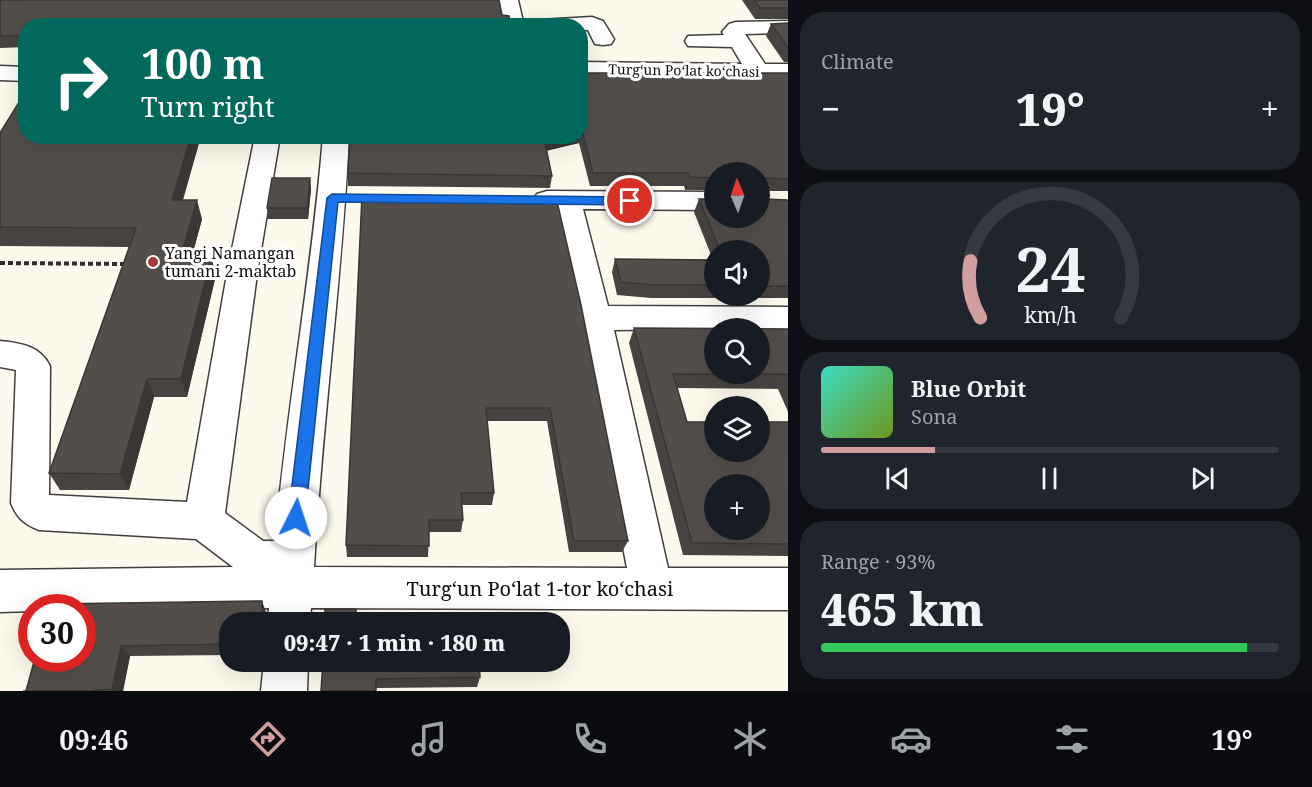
<!DOCTYPE html>
<html lang="en">
<head>
<meta charset="utf-8">
<style>
	:root { --surface:#171b24; --page:#20242c; --text:#f1f3f6; --muted:#9ea1a6; --line:#363941; --accent:#d19ea0 }
	body { margin:0; font-family:"Noto Serif",serif; background:var(--page); color:var(--text); height:100vh; display:flex; flex-direction:column; font-size:22px; white-space:nowrap }
	* { box-sizing:border-box; margin:0 }
	p { font-size:20px; color:var(--muted) }
	.icon { flex:none; width:33px; height:33px; fill:none; stroke:currentColor; stroke-width:2; stroke-linecap:round; stroke-linejoin:round }
	.map { position:relative; flex:1; overflow:hidden }
	.side { display:flex; flex-direction:column; gap:12px; padding:12px; background:#0d0f14; width:524px }
	.side>* { flex:none }
	.guide { position:absolute; left:18px; top:18px; width:570px; height:126px; border-radius:24px; box-shadow:0 6px 24px #0002; background:#00695c; color:#fff; overflow:hidden }
	.needle { width:39px; rotate:358deg }
	.buttons { position:absolute; left:704px; top:162px; display:grid; gap:12px }
	.buttons a { display:grid; place-items:center; width:66px; height:66px; border-radius:50%; background:var(--surface); box-shadow:0 6px 24px #0002; font-size:30px }
	.speed { position:absolute; left:18px; top:594px; display:flex; gap:12px; font-size:30px; font-weight:700; text-align:center }
	.speed>* { display:grid; place-content:center; width:78px; height:78px; border-radius:50%; background:var(--surface); box-shadow:0 6px 24px #0002; line-height:1 }
	.speed .limit { border:9px solid #d22; background:#fff; color:#111 }
	.pin { position:absolute; display:grid; place-items:center; width:51px; height:51px; color:#fff; margin:-26px; border:3px solid #fff; border-radius:50%; box-shadow:0 2px 6px #0007 }
	.me { position:absolute; width:66px; margin:-33px; rotate:4deg; stroke-linejoin:round; filter:drop-shadow(0 0 4px #0008) }
	.turn { display:flex; align-items:center; gap:21px; height:126px; padding:0 24px; font-size:27px }
	.turn .icon { width:78px; height:78px; stroke-width:2.5 }
	.turn b { display:block; font-size:42px; line-height:51px }
	.big { font-size:45px; font-weight:800; line-height:1.1 }
	.side .tile { flex:1; display:flex; flex-direction:column; justify-content:center; gap:9px; min-width:0; padding:0 21px; border-radius:24px; background:var(--page) }
	.side .dial { align-items:center; gap:0 }
	.dial svg { height:156px; overflow:visible; fill:none; stroke:var(--line); stroke-width:7; stroke-linecap:round; text-anchor:middle }
	.dial text { fill:var(--text); stroke:none }
	.song { display:flex; align-items:center; gap:18px }
	.cover { width:72px; height:72px; border-radius:9px; background:linear-gradient(135deg,hsl(170 70% 55%),hsl(80 70% 35%)) }
	.played { height:6px; border-radius:3px; background:linear-gradient(90deg,var(--accent) 25%,var(--line) 25%) }
	.keys { display:flex; justify-content:space-around; direction:ltr }
	.heat { display:flex; justify-content:space-between; align-items:center; font-size:33px; direction:ltr }
	.charge { height:9px; border-radius:4px; background:linear-gradient(90deg,#34c759 93%,var(--line) 0) }
	.trip { position:absolute; left:219px; top:612px; width:351px; height:60px; border-radius:24px; background:var(--surface); box-shadow:0 6px 24px #0002; font-weight:800; line-height:60px; text-align:center }
	.tabs { display:flex; height:96px; justify-content:space-around; align-items:center; background:#090b0e; color:var(--muted) }
	.tabs .icon { width:42px; height:42px }
	.tabs .on { color:var(--accent) }
	.tabs b { font-size:27px; color:var(--text) }
	main { display:flex; flex:1; min-height:0 }
	.map>svg:first-child { display:block }
	.lines { fill:none; stroke-linecap:round; stroke-linejoin:round }
	.minor-casing { stroke:#3f3f3f; stroke-width:3 }
	.path { stroke:#2e2e2e; stroke-width:4; stroke-dasharray:5 3; stroke-linecap:butt }
	.minor { fill:#fff; fill-rule:evenodd }
	.wall { fill:#474340; fill-rule:evenodd }
	.shaded-wall { fill:#3a3734 }
	.building { fill:#534e4a; stroke:#3a3734; stroke-width:1.5; fill-rule:evenodd }
	.route { fill:#1a73e8; stroke:#114b97; stroke-width:1.5 }
	.poi-dot { fill:#a93736; stroke:#fff; stroke-width:2 }
	.labels { text-anchor:middle; dominant-baseline:central; stroke-width:6; stroke-linejoin:round; paint-order:stroke }
	.far-street-label { font-size:14px; fill:#0c0c0c; stroke:#fff }
	.poi-label { font-size:16px; fill:#0c0c0c; stroke:#fff; text-anchor:start }
	.near-street-label { font-size:20px; fill:#0c0c0c; stroke:#fff }
</style>
</head>
<body>
<main>
<div class="map">
<svg width="789" height="691" viewBox="0 0 789 691">
	<rect width="100%" height="100%" fill="#fdfaed"/>
	<g class="lines">
		<defs>
			<path id="minor" d="M 498,0 L 518,0 L 524,26 L 503,26 Z
				M 592,17 L 603,21 L 614,39 L 611,44 L 603,45 L 595,44 L 588,30 L 580,30 L 580,26 L 529,26 L 532,22 L 539,20 Z
				M 789,21 L 789,33 L 745,34 L 765,64 L 789,64 L 789,78 L 580,76 L 580,62 L 742,64 L 732,47 L 688,46 L 685,41 L 688,36 L 724,35 L 722,32 L 729,24 L 736,22 Z
				M 0,66 L 26,67 L 26,81 L 0,80 Z
				M 255,136 L 280,136 L 257,274 L 225,513 L 263,541 L 275,541 C 287,406 312,272 323,136 L 349,136 C 342,280 322,423 314,567 L 627,568 L 579,318 L 555,209 L 537,206 L 533,200 L 537,194 L 547,191 L 714,192 L 714,210 L 583,209 L 608,306 L 789,307 L 789,331 L 759,331 L 759,328 L 614,330 L 668,568 L 789,568 L 789,610 L 311,608 L 310,622 L 268,622 L 269,608 L 82,611 L 82,608 L 32,608 L 32,611 L 0,612 L 0,570 L 233,567 L 196,539 L 39,530 C 24,524 17,518 11,503 L 16,370 L 0,367 L 0,341 C 21,343 40,346 50,366 L 49,495 L 187,502 L 227,274 Z
				M 264,662 L 308,662 L 307,691 L 261,691 Z"/>
		</defs>
		<!-- minor casing -->
		<use href="#minor" class="minor-casing"/>
		<!-- path -->
		<path class="path" d="M 0,263 L 125,264"/>
		<!-- minor -->
		<use href="#minor" class="minor"/>
	</g>
	<!-- wall -->
	<path class="wall" d="M 0,0 L 26,26 L 26,47 L 0,48 Z
		M 742,0 L 789,0 L 789,19 L 755,19 Z
		M 789,23 L 789,62 L 784,62 L 766,36 L 771,24 Z
		M 580,73 L 789,73 L 789,191 L 763,191 L 763,199 L 789,200 L 789,298 L 651,298 L 617,295 L 612,272 L 615,259 L 713,260 L 694,212 L 699,199 L 714,218 L 759,172 L 714,172 L 714,190 L 685,190 L 684,186 L 590,186 L 579,143 L 547,150 L 552,176 L 550,188 L 348,186 L 348,173 L 350,136 L 580,136 ZM 714,250 L 759,250 L 759,296 L 714,296 Z
		M 0,133 L 201,136 L 183,200 L 202,219 L 192,256 L 211,257 L 216,275 L 187,397 L 154,397 L 129,490 L 60,490 L 49,473 L 129,247 L 0,246 Z
		M 310,178 L 311,189 L 308,219 L 268,219 L 267,208 Z
		M 556,197 L 628,541 L 622,552 L 569,552 L 547,421 L 487,421 L 494,493 L 492,505 L 462,505 L 463,520 L 461,532 L 429,532 L 428,557 L 347,557 L 346,545 Z
		M 634,328 L 789,329 L 789,414 L 778,389 L 677,388 L 687,422 L 789,422 L 789,556 L 683,555 L 629,343 Z
		M 82,608 L 266,613 L 271,613 L 274,622 L 230,622 L 230,655 L 130,656 L 123,691 L 23,691 L 26,691 Z
		M 323,662 L 480,677 L 477,687 L 377,688 Z"/>
	<!-- shaded-wall -->
	<path class="shaded-wall" d="M 191,136 L 201,136 L 177,219 L 172,200 Z
		M 555,136 L 580,136 L 579,143 L 542,152 L 544,139 Z
		M 310,178 L 311,189 L 308,219 L 307,208 Z
		M 197,200 L 202,219 L 187,275 L 181,256 Z
		M 211,257 L 216,275 L 187,397 L 181,379 Z
		M 147,379 L 154,397 L 129,490 L 120,474 Z
		M 262,601 L 266,612 L 266,622 L 262,612 Z
		M 271,613 L 274,622 L 270,622 Z
		M 121,646 L 130,656 L 123,691 L 114,691 L 112,689 Z"/>
	<!-- building -->
	<path class="building" d="M 0,0 L 499,0 L 502,15 L 509,16 L 511,26 L 26,26 L 26,35 L 0,36 Z
		M 754,0 L 789,0 L 789,8 L 760,8 Z
		M 789,23 L 789,49 L 771,24 Z
		M 580,73 L 789,73 L 789,179 L 763,178 L 763,199 L 789,200 L 789,286 L 759,286 L 759,250 L 720,250 L 699,199 L 714,199 L 714,218 L 759,218 L 759,172 L 714,172 L 714,178 L 690,177 L 688,173 L 593,173 L 582,130 L 580,131 Z
		M 26,91 L 26,136 L 191,136 L 172,200 L 197,200 L 181,256 L 211,257 L 181,379 L 147,379 L 120,474 L 49,473 L 136,228 L 0,227 L 0,133 Z
		M 350,136 L 555,136 L 544,139 L 552,176 L 348,173 Z
		M 272,178 L 310,178 L 307,208 L 267,208 Z
		M 362,195 L 556,197 L 581,305 L 628,541 L 574,541 L 550,408 L 486,408 L 494,493 L 461,493 L 463,520 L 429,520 L 429,546 L 346,545 Z
		M 615,259 L 714,260 L 714,285 L 655,285 L 621,282 Z
		M 634,328 L 789,329 L 789,377 L 787,374 L 673,374 L 687,422 L 714,422 L 714,452 L 759,452 L 759,422 L 789,422 L 789,544 L 692,543 ZM 714,328 L 759,328 L 759,374 L 714,374 ZM 714,484 L 759,484 L 759,530 L 714,530 Z
		M 262,601 L 262,612 L 271,613 L 270,622 L 230,622 L 230,644 L 121,646 L 112,689 L 94,690 L 94,691 L 23,691 L 26,691 L 35,658 L 82,658 L 82,608 L 49,608 L 51,604 Z
		M 325,609 L 356,609 L 356,622 L 325,622 Z
		M 323,662 L 479,662 L 480,677 L 376,679 L 376,691 L 321,691 Z"/>
	<!-- route -->
	<path class="route" d="M 332,194 L 630,197 L 636,201 L 630,205 L 338,202 L 305,518 L 302,523 L 296,525 L 291,523 L 288,518 L 327,198 Z"/>
	<!-- markers -->
	<circle class="poi-dot" cx="153" cy="262" r="6"/>
	<g class="labels">
		<!-- far-street labels -->
		<g class="far-street-label">
			<text transform="translate(684 70) rotate(1)">Turgʻun Poʻlat koʻchasi</text>
		</g>
		<!-- poi labels -->
		<g class="poi-label">
			<text x="165" y="253">Yangi Namangan<tspan x="165" dy="18">tumani 2-maktab</tspan></text>
		</g>
		<!-- near-street labels -->
		<g class="near-street-label">
			<text x="540" y="588">Turgʻun Poʻlat 1-tor koʻchasi</text>
		</g>
	</g>
</svg>
<div class="buttons">
<a><svg class="needle" viewBox="-14 -14 28 28"><path d="M0-13l5 13h-10z" fill="#e53935"/><path d="M0 13l5-13h-10z" fill="#9ea1a6"/></svg></a>
<a><svg class="icon" aria-label="sound" viewBox="0 0 24 24"><path d="M4 9h4l5-4v14l-5-4H4zM17 9q2 3 0 6"/></svg></a>
<a><svg class="icon" aria-label="search" viewBox="0 0 24 24"><circle cx="10" cy="10" r="6"/><path d="M15 15l6 6"/></svg></a>
<a><svg class="icon" aria-label="layers" viewBox="0 0 24 24"><path d="M12 4l9 5-9 5-9-5zM3 14l9 5 9-5"/></svg></a>
<a>+</a>
</div>
<div class="speed"><div class="limit">30</div></div>
<div class="pin" style="left:630px;top:201px;background:#d93025"><svg class="icon" aria-label="arrive" viewBox="0 0 24 24"><path d="M6 21V4h12l-3 4 3 4H6"/></svg></div>
<svg class="me" style="left:296px;top:518px" viewBox="-20 -20 40 40"><circle r="19" fill="#fff"/><path d="M0-13L10 11 0 6-10 11z" fill="#1a73e8"/></svg>
<div class="trip">09:47 · 1 min · 180 m</div>
<div class="guide">
<div class="turn"><svg class="icon" aria-label="right" viewBox="0 0 24 24"><path d="M7 20v-9h11M14 6l5 5-5 5"/></svg><div><b>100 m</b>Turn right</div></div>
</div>
</div>
<section class="side">
<div class="tile"><p>Climate</p>
<div class="heat"><a>−</a><b class="big">19°</b><a>+</a></div>
</div>
<div class="tile dial"><svg viewBox="0 0 100 80">
<path d="M14 69A42 42 0 1 1 86 69"/>
<path d="M14 69A42 42 0 0 1 9 40" stroke="#d19ea0"/>
<text x="50" y="56" font-size="32" font-weight="700">24</text>
<text x="50" y="72" font-size="11">km/h</text>
</svg></div>
<div class="tile">
<div class="song"><i class="cover"></i><div><b>Blue Orbit</b><p>Sona</p></div></div>
<div class="played"></div>
<div class="keys"><svg class="icon" aria-label="previous" viewBox="0 0 24 24"><path d="M18 5L8 12l10 7zM5 5v14"/></svg><svg class="icon" aria-label="pause" viewBox="0 0 24 24"><path d="M8 5v14M16 5v14"/></svg><svg class="icon" aria-label="next" viewBox="0 0 24 24"><path d="M6 5l10 7-10 7zM19 5v14"/></svg></div>
</div>
<div class="tile"><p>Range · 93%</p><b class="big">465 km</b><div class="charge"></div></div>
</section>
</main>
<nav class="tabs">
<b>09:46</b>
<svg class="icon on" aria-label="directions" viewBox="0 0 24 24"><path d="M12 3l9 9-9 9-9-9zM9 14v-3h6M13 9l2 2-2 2"/></svg>
<svg class="icon" aria-label="music" viewBox="0 0 24 24"><path d="M9 18V5l10-2v13"/><circle cx="6" cy="18" r="3"/><circle cx="16" cy="16" r="3"/></svg>
<svg class="icon" aria-label="phone" viewBox="0 0 24 24"><path d="M5 4h4l2 5-3 2q2 4 5 5l2-3 5 2v4C11 20 4 13 5 4z"/></svg>
<svg class="icon" aria-label="climate" viewBox="0 0 24 24"><path d="M12 3v18M4 7l16 10M4 17L20 7"/></svg>
<svg class="icon" aria-label="car" viewBox="0 0 24 24"><path d="M5 17H2v-5l4-1 3-4h7l3 4 3 1v5h-3M9 17h6M6 11h13"/><circle cx="7" cy="17" r="2"/><circle cx="17" cy="17" r="2"/></svg>
<svg class="icon" aria-label="filters" viewBox="0 0 24 24"><path d="M4 7h16M4 17h16"/><circle cx="9" cy="7" r="2"/><circle cx="15" cy="17" r="2"/></svg>
<b>19°</b>
</nav>
</body>
</html>
